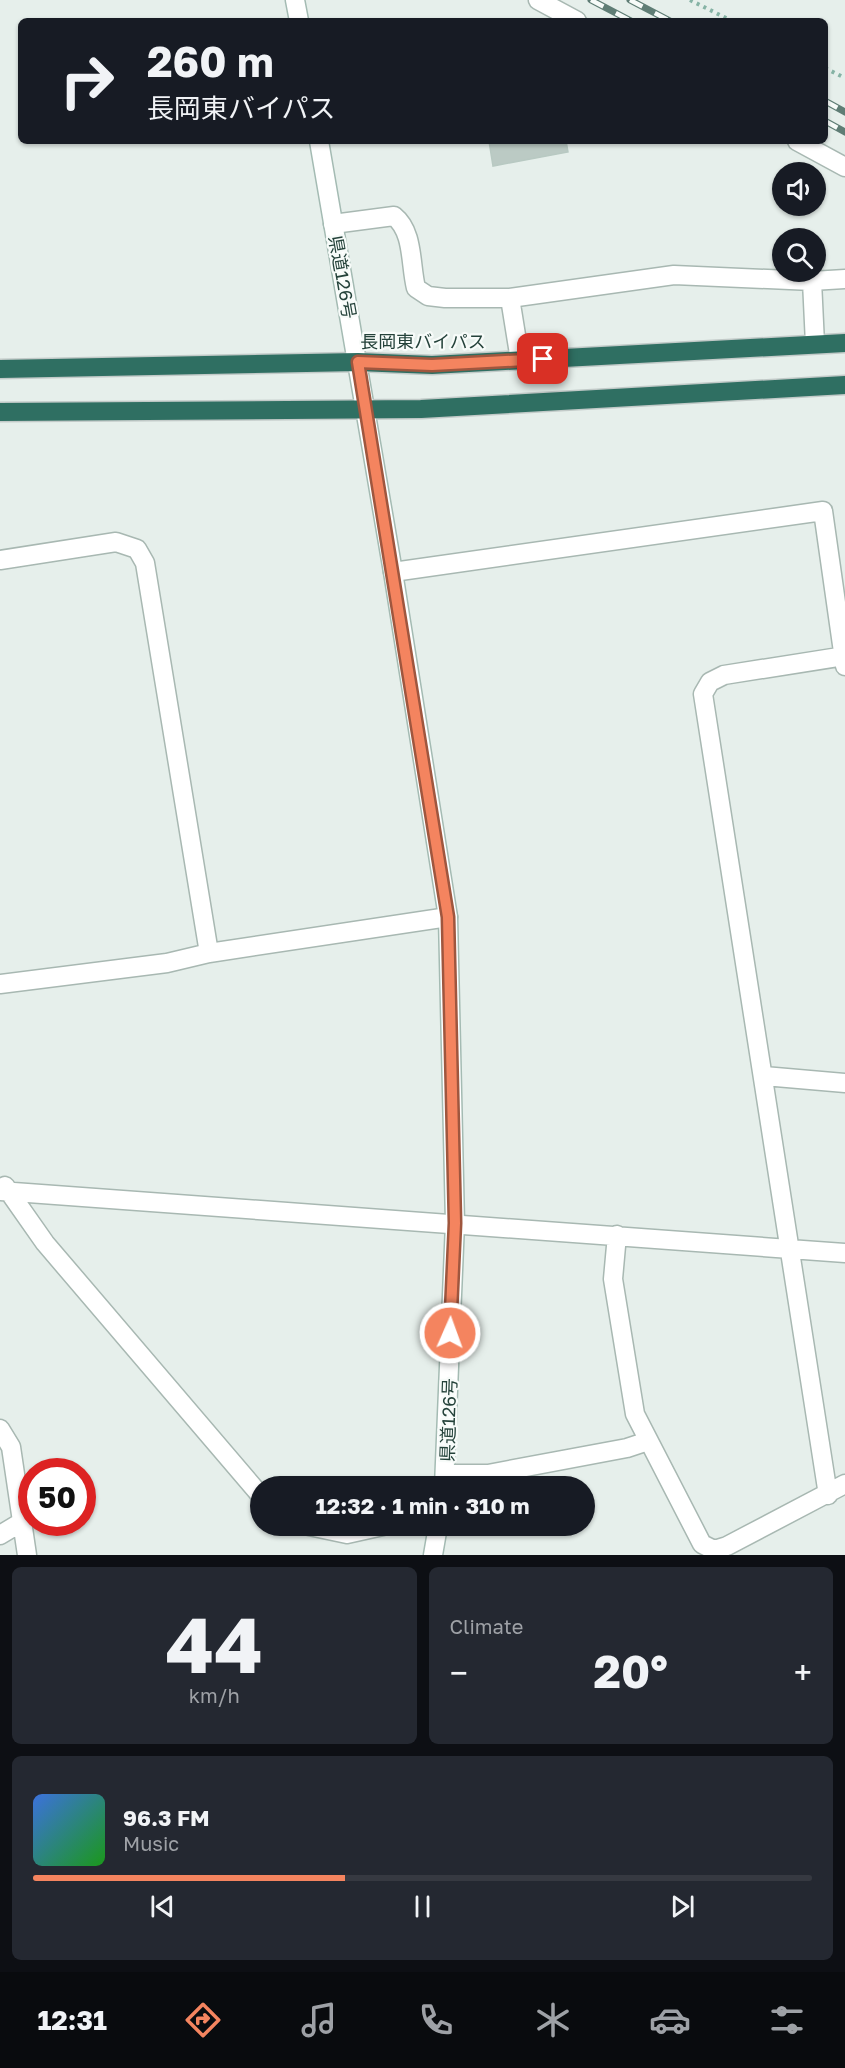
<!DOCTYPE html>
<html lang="en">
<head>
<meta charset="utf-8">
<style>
	:root { --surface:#171b24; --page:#242831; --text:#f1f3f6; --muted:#9ea1a6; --line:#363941; --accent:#f4845f }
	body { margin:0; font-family:"Golos Text","Noto Sans JP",sans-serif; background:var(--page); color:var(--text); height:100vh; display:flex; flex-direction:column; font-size:22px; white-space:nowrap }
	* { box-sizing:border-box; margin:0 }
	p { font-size:20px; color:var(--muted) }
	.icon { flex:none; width:33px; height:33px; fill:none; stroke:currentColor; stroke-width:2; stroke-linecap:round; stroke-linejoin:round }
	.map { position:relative; height:1555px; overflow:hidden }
	.details { display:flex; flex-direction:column; gap:12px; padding:12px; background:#0d0f14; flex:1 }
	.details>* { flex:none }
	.banner { position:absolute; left:18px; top:18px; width:810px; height:126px; border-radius:9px; box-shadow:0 2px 4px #0004; background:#171b24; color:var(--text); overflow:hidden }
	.tools { position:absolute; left:772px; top:162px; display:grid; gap:12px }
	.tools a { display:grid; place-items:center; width:54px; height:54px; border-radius:50%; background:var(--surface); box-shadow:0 2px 4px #0004; font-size:30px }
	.speed { position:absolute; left:18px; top:1458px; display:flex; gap:12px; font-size:30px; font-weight:700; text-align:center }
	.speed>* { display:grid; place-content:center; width:78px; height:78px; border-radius:50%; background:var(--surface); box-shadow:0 2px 4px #0004; line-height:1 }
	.speed .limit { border:9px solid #d22; background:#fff; color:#111 }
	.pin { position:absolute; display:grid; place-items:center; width:51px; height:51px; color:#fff; margin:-26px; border-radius:12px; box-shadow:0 3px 9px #0006 }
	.me { position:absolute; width:66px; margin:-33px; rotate:2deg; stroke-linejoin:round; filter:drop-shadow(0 0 4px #0008) }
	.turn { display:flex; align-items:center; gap:21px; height:126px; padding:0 30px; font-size:27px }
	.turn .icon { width:78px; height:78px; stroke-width:2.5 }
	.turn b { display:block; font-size:42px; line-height:51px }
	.big { font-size:45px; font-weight:700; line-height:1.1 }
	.details .card { flex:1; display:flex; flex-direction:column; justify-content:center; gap:9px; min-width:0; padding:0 21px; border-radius:9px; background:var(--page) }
	.details .dial { align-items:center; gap:0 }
	.dial b { font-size:78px; line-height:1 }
	.song { display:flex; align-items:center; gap:18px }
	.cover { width:72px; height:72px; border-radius:9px; background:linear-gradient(135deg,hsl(220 70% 55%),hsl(120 70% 35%)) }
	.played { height:6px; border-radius:3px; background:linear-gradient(90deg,var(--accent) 40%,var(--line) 40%) }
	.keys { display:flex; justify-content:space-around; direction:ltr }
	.heat { display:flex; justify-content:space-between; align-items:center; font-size:33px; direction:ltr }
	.details .tiles { flex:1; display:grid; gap:12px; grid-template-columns:1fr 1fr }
	.card:last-child { grid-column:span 2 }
	.trip { position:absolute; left:250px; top:1476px; width:345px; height:60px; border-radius:30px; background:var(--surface); box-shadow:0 2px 4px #0004; font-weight:700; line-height:60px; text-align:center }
	.tabs { display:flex; height:96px; justify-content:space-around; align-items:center; background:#090b0e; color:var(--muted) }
	.tabs .icon { width:42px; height:42px }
	.tabs .on { color:var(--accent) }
	.tabs b { font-size:27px; color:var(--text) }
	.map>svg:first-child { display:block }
	.building { fill:#bbcac4; stroke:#b8c9c2; stroke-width:1.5 }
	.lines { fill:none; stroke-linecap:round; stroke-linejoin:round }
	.street-casing { stroke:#a8b8b2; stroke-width:21 }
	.secondary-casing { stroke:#a4bbb3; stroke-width:21 }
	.highway-casing { stroke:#c2cac8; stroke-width:21 }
	.path { stroke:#86b3a5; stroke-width:4; stroke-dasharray:3 4.5; stroke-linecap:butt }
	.street { stroke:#fff; stroke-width:18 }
	.secondary { stroke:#fff; stroke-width:18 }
	.highway { stroke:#2f6f62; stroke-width:18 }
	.rail-casing { stroke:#5f7d75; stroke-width:7 }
	.rail { stroke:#f7fbf9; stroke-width:4.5; stroke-dasharray:14; stroke-linecap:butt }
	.route-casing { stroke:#9f563e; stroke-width:15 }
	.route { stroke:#f4845f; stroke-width:10 }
	.labels { text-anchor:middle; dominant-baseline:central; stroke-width:4.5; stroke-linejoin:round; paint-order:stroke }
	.street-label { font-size:18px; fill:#24423a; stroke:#f7fbf9 }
</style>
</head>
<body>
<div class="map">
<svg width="845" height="1555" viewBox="0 0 845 1555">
	<rect width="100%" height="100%" fill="#e6efeb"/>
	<!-- building -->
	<path class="building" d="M 489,141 L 566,141 L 568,152 L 493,166 Z"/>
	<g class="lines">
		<defs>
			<path id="street" d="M 538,0 L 577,21
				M 797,141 L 845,167
				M 333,224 L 394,216 C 414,232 410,264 416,288 L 428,296 L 445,298 L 510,298 L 674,275 L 812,281 L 845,279
				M 812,281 L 815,344
				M 510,298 L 520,360
				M 0,560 L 116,542 L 137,549 L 145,563 L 209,953
				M 393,572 L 823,511 L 845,666
				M 0,984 L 167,963 L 209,953 L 448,917
				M 764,1076 L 845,1083
				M 5,1186 L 45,1243 L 261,1496
				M 0,1191 L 845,1253
				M 617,1235 L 613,1279 L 635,1414 L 702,1544 L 714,1550 L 727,1546 L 845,1484
				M 0,1429 L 11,1447 L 27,1555
				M 446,1474 L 488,1474 L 627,1448 L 648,1441
				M 828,1495 L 703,694 L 710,682 L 724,675 L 845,656
				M 309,1526 L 347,1534 L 383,1526
				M 0,1535 L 20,1523"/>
			<path id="secondary" d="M 295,0 L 299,21
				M 319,141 L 393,572 L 448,917 L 455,1223 L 444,1486
				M 433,1555 L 438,1526"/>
			<path id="highway" d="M 0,369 L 358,362 L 432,365 L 845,343
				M 0,412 L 421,409 L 845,385"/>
		</defs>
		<!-- street casing -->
		<use href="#street" class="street-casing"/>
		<!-- secondary casing -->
		<use href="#secondary" class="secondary-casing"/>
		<!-- highway casing -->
		<use href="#highway" class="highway-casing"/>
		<!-- path -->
		<path class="path" d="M 690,0 L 732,21
			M 825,68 L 845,78"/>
		<!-- street -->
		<use href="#street" class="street"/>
		<!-- secondary -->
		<use href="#secondary" class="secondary"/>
		<!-- highway -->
		<use href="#highway" class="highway"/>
		<defs>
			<path id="rail" d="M 591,0 L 631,21
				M 630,0 L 670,21
				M 825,101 L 845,112
				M 825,121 L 845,132"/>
		</defs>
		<!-- rail casing -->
		<use href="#rail" class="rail-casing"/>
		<!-- rail -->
		<use href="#rail" class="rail"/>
	</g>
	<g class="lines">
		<defs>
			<path id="route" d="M 450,1333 L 455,1223 L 448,917 L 358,362 L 432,365 L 543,359"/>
		</defs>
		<!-- route casing -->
		<use href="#route" class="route-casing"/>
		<!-- route -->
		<use href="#route" class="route"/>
	</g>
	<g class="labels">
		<!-- street labels -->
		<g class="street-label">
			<text transform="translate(343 277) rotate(80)">県道126号</text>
			<text x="423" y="341">長岡東バイパス</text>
			<text transform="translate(448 1420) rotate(-88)">県道126号</text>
		</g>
	</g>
</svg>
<div class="tools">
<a><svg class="icon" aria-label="sound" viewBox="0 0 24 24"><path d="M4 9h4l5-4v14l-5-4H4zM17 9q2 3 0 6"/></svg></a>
<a><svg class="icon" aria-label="search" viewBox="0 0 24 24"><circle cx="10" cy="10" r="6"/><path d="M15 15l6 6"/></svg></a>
</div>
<div class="speed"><div class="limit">50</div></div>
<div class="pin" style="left:543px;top:359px;background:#d93025"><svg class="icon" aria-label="arrive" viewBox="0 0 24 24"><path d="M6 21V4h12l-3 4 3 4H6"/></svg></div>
<svg class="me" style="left:450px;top:1333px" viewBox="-20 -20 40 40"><circle r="17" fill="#f4845f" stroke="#fff" stroke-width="3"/><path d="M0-11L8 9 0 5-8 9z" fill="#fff"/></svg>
<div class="trip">12:32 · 1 min · 310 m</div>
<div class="banner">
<div class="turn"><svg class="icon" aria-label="right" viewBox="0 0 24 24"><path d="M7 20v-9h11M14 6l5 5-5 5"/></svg><div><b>260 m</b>長岡東バイパス</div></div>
</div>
</div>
<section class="details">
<div class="tiles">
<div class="card dial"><b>44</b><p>km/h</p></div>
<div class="card"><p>Climate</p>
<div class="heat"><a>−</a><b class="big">20°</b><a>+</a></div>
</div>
<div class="card">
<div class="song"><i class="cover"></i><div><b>96.3 FM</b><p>Music</p></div></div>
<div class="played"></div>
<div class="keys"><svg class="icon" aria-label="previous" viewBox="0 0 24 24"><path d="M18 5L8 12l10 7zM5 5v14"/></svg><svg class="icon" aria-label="pause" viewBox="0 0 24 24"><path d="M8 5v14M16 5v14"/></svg><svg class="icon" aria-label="next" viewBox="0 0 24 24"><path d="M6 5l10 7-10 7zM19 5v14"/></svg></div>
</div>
</div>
</section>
<nav class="tabs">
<b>12:31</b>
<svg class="icon on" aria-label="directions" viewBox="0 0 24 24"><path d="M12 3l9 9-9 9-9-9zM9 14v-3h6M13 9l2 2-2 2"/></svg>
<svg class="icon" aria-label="music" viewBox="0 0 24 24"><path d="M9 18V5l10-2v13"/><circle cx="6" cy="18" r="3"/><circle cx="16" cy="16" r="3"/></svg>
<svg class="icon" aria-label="phone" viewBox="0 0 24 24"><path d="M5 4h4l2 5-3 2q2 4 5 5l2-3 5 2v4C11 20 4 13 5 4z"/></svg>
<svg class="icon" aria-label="climate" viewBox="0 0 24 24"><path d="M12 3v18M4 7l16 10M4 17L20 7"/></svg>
<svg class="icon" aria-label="car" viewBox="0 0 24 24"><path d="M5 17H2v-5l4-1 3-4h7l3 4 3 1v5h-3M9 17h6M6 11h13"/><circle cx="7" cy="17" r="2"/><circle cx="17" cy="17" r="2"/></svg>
<svg class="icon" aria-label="filters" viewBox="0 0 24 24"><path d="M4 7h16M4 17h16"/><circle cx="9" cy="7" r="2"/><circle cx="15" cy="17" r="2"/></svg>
</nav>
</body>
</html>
